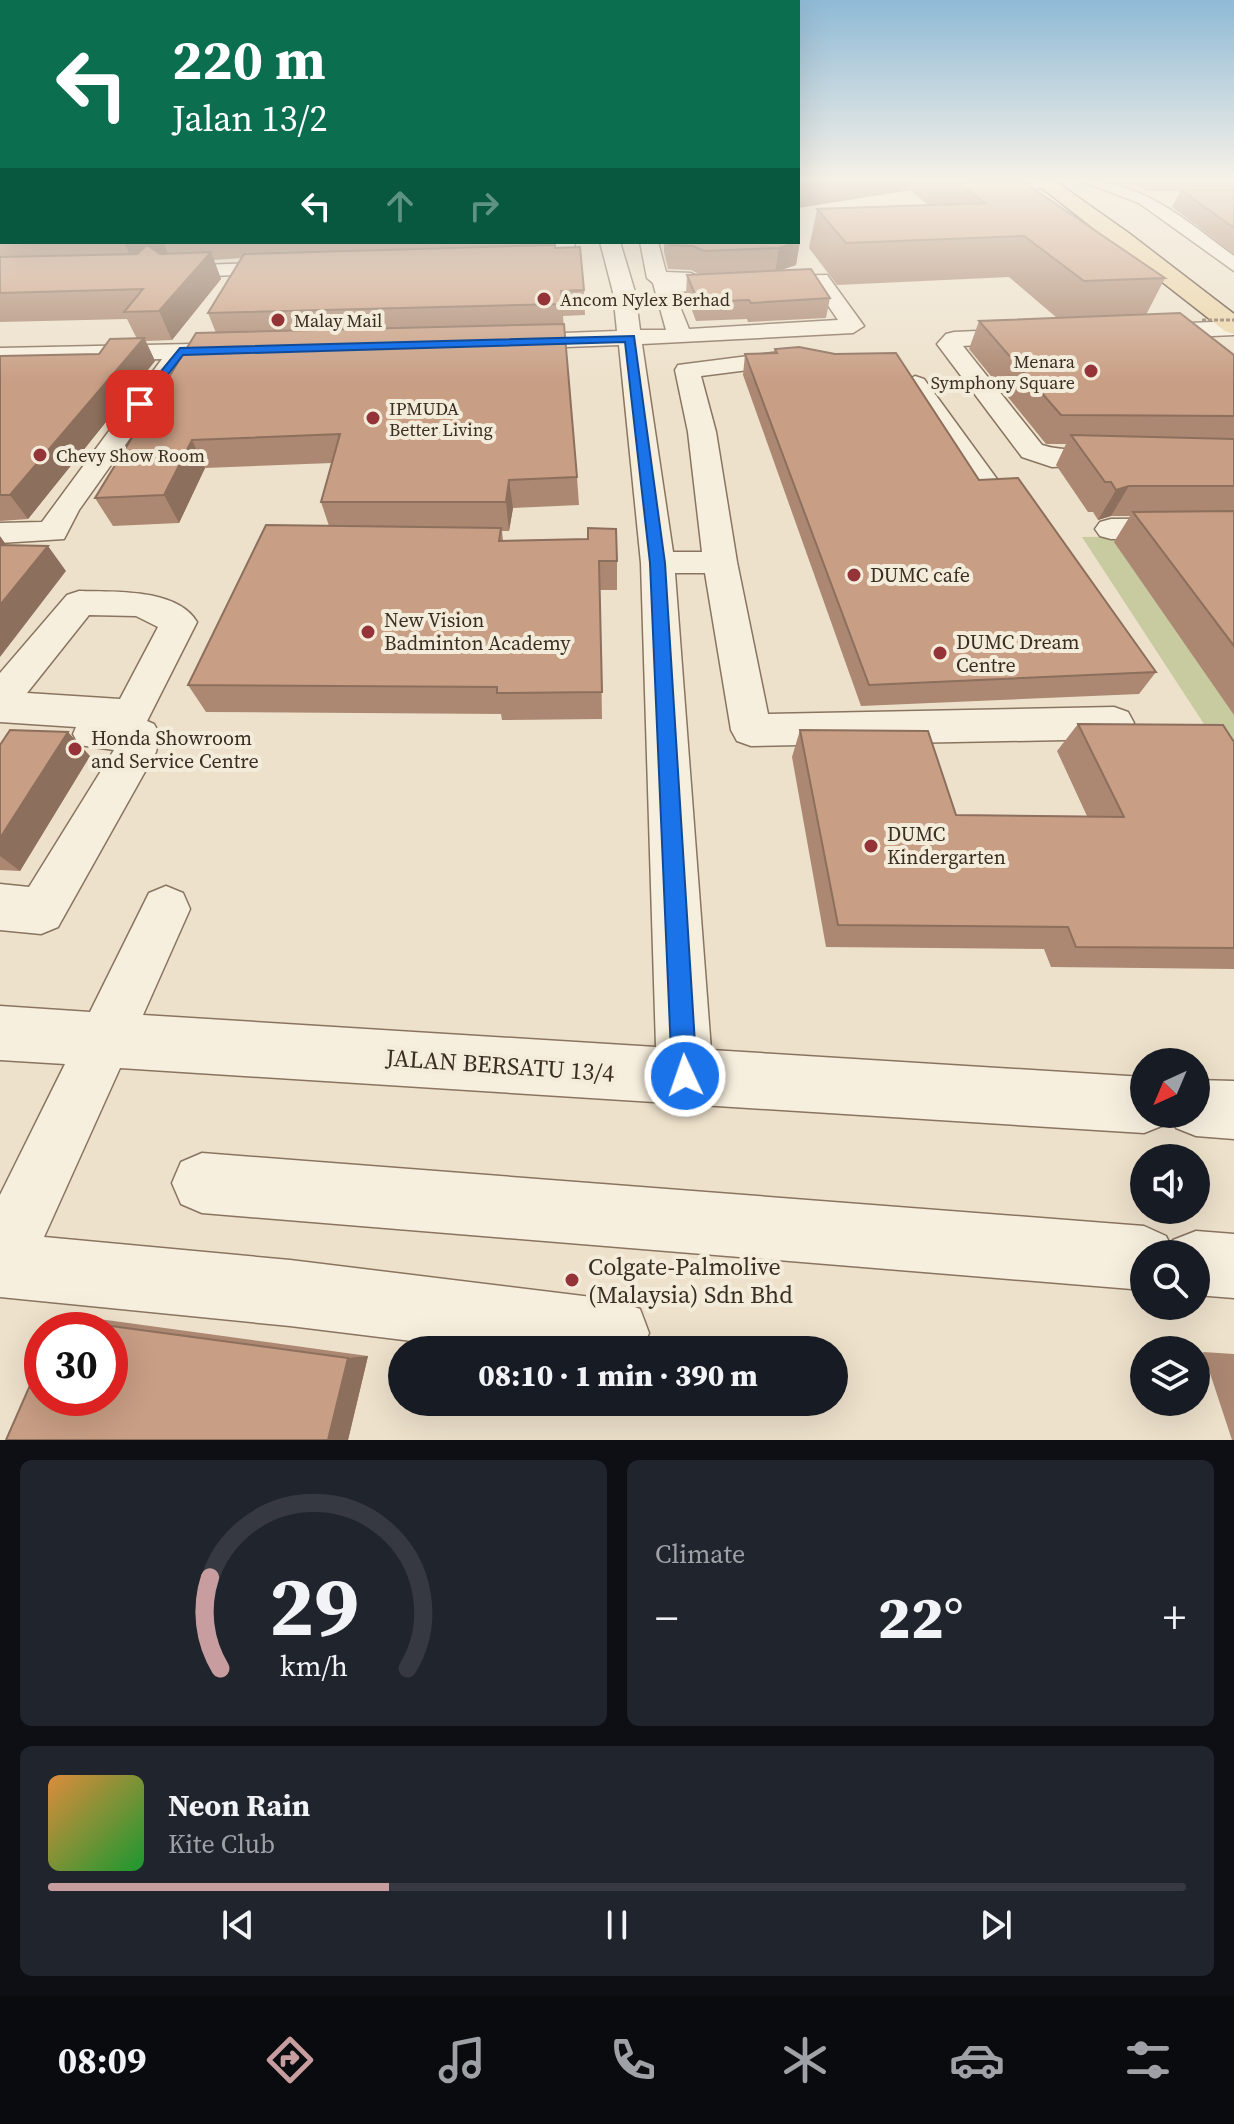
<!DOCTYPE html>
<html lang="en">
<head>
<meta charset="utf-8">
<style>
	:root { --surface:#171b24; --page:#20242c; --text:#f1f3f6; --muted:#9ea1a6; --line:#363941; --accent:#c79da0 }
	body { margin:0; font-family:"Source Serif 4",serif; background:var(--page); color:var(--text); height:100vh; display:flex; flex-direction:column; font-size:30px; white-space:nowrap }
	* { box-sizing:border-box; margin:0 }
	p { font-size:26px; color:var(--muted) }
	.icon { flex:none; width:44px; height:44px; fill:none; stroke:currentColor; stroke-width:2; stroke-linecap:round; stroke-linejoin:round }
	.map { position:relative; height:1440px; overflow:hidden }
	.panel { display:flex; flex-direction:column; gap:20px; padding:20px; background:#0d0f14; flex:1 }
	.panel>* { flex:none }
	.banner { position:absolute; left:0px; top:0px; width:800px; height:244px; box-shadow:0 8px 32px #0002; background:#0b6e4f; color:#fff; overflow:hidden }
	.needle { width:52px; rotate:224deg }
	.fabs { position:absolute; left:1130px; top:1048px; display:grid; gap:16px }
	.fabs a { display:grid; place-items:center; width:80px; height:80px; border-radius:50%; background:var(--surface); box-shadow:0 8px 32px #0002; font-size:40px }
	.speed { position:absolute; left:24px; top:1312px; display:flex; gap:16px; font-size:40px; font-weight:700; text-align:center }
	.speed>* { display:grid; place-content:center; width:104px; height:104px; border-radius:50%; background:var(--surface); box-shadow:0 8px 32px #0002; line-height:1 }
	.speed .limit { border:12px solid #d22; background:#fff; color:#111 }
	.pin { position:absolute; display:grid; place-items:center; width:68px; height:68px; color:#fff; margin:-34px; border-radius:16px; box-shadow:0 4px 12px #0006 }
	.me { position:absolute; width:88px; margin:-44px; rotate:357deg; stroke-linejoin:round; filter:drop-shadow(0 0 6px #0008) }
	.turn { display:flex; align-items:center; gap:28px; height:168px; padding:0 40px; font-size:36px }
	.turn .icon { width:104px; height:104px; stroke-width:2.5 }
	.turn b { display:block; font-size:56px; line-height:68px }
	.lanes { display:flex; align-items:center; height:76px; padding:0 40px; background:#0003; justify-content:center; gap:40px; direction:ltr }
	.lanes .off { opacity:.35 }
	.big { font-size:60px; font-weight:800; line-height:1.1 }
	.panel .widget { flex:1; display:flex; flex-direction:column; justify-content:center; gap:12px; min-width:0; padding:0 28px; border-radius:12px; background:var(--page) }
	.panel .dial { align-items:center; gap:0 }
	.dial svg { height:208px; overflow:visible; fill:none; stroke:var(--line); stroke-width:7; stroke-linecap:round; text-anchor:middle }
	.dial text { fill:var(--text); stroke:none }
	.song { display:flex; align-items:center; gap:24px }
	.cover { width:96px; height:96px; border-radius:12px; background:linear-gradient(135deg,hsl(30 70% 55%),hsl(130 70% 35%)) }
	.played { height:8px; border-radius:4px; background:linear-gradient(90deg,var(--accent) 30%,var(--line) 30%) }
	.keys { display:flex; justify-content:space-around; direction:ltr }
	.heat { display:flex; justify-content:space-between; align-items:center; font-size:44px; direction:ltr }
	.panel .tiles { flex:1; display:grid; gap:20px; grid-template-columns:1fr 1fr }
	.widget:last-child { grid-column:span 2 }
	.trip { position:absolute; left:388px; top:1336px; width:460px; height:80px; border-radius:40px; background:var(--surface); box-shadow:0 8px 32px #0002; font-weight:800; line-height:80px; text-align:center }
	.tabs { display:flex; height:128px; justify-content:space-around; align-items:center; background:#090b0e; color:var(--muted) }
	.tabs .icon { width:56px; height:56px }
	.tabs .current { color:var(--accent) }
	.tabs b { font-size:36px; color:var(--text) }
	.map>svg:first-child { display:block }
	.green { fill:#c7cb9f }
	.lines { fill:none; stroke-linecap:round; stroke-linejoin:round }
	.minor-casing { stroke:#897460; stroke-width:3 }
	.major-casing { stroke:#574333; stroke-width:3 }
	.minor { fill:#f7efde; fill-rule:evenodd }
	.major { fill:#ecd4a7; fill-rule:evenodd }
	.path-bridge { stroke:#897460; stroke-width:3; stroke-dasharray:4 2; stroke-linecap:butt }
	.wall { fill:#ac8872 }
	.shaded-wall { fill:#8c6f5c }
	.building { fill:#c89e84; stroke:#8c6f5c; stroke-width:2 }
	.route { fill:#1a73e8; stroke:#114b97; stroke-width:2 }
	.poi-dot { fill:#943438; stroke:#f4ecda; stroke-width:3 }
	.labels { text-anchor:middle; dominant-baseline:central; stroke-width:8; stroke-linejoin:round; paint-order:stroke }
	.far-poi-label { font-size:18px; fill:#3a2d22; stroke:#f4ecda; text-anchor:start }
	.poi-label { font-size:20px; fill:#3a2d22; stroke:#f4ecda; text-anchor:start }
	.near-street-label { font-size:24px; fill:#3a2d22; stroke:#f4ecda }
	.near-poi-label { font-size:24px; fill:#3a2d22; stroke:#f4ecda; text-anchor:start }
</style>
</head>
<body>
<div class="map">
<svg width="1234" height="1440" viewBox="0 0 1234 1440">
	<rect width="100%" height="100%" fill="#ede1cb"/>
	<!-- green -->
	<path class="green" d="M 1234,536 L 1234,770 L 1082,537 Z"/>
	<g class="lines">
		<defs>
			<path id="minor" d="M 992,181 L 1052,181 L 1053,183 C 1042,192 1004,190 992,181 Z
				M 1081,181 C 1144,181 1185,220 1234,256 L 1234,271 L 1139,203 Z
				M 555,242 L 575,242 L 572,264 L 558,264 Z
				M 600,242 L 620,242 L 635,292 L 640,330 L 666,330 L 653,283 L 647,278 L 640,242 L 658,242 L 666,272 L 691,273 L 701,278 L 827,275 L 864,326 L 853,333 L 642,344 L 673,552 L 702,552 L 688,432 L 675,370 L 678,365 L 796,350 L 808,357 L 796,364 L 701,376 L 716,432 L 737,562 L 768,714 L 1114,707 L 1128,712 L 1134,723 L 1128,734 L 1114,739 L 751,746 L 737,741 L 731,730 L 705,573 L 675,573 L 711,1050 L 1144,1077 L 1144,1114 L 1169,1114 L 1164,1125 L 1144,1133 L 120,1068 L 44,1237 L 290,1260 L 616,1300 L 640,1309 L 649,1333 L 642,1350 L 485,1350 L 290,1326 L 0,1297 L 0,1195 L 65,1064 L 0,1060 L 0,1006 L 90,1012 L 149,893 L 166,886 L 183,893 L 190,909 L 143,1015 L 656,1047 L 641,563 L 619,345 L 512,349 L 500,342 L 512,335 L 617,331 L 613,292 ZM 814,285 L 838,320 L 689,329 L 674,292 Z
				M 288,262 L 295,264 L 298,268 L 295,272 L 172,278 L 162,272 L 172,266 Z
				M 1234,321 L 1234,335 L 1146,339 L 1134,332 L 1146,325 Z
				M 1026,329 L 1038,336 L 1034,341 L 963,346 L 1042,445 C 1069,454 1097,445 1124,452 L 1128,458 L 1124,464 L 1052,467 L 1022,457 L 937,344 L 946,334 L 954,332 Z
				M 240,343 L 252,350 L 248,355 L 187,358 L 79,510 L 64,539 L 0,543 L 0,523 L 42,522 L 162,359 L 0,362 L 0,348 Z
				M 915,376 L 924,379 L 1002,486 L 1006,492 L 1002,498 L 980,498 L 902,384 Z
				M 1234,518 L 1234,538 L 1111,539 L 1100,536 L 1095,529 L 1100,522 L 1111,519 Z
				M 79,591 C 113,592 177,588 197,622 L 147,721 L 154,724 L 160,735 L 156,752 L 58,927 L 41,934 L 0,930 L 0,884 L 29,887 L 114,750 L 79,745 L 73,734 L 76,727 L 0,722 L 0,673 L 67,595 ZM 89,615 L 136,616 L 158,627 L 120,699 L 27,693 Z
				M 1196,1080 L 1234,1081 L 1234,1139 L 1196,1136 L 1176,1128 L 1170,1114 L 1196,1114 Z
				M 202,1153 L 1144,1226 L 1166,1236 L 1171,1246 L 1173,1240 L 1196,1231 L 1234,1234 L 1234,1298 L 1196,1295 L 1196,1254 L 1144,1254 L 1144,1290 L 202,1213 L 181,1204 L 172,1183 L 181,1162 Z"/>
			<path id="major" d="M 1033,181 L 1055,181 L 1130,234 L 1234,314 L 1234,334 L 1225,331 Z"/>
		</defs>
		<!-- minor casing -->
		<use href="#minor" class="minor-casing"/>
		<!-- major casing -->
		<use href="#major" class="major-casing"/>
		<!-- minor -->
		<use href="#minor" class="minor"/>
		<!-- major -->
		<use href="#major" class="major"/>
		<!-- path-bridge -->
		<path class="path-bridge" d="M 1202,320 L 1234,320"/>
	</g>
	<!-- wall -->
	<path class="wall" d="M 0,181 L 2,181 L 2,242 L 552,242 L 552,245 L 584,290 L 585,315 L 563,316 L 577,477 L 579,505 L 513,508 L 509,531 L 502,531 L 503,540 L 617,561 L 617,590 L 600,590 L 602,719 L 502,720 L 501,714 L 206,712 L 188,685 L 329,526 L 321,502 L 332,463 L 205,468 L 179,523 L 113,526 L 95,498 L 216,333 L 208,313 L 242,258 L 214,260 L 221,279 L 172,340 L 146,341 L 155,361 L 28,519 L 0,521 L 0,356 L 99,354 L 137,339 L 127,319 L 0,322 Z
		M 798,181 L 1022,181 L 1165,278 L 1146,315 L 1234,355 L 1234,715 L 1114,542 L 1130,516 L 1111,516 L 1098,520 L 1093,512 L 1088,512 L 1056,465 L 1066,444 L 1046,444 L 969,349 L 979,321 L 1057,318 L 1009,277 L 837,285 L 809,248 L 817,209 L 928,205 L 910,190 L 798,208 Z
		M 1111,181 L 1234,181 L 1234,254 L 1172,207 L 1180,191 L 1146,191 L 1139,186 Z
		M 800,241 L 796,265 L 778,271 L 830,298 L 826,318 L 748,322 L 747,319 L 696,321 L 686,294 L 687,275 L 701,275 L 691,270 L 668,269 L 664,252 L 664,242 Z
		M 775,349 L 979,480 L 1156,672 L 1139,694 L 861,706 L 743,375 L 745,354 L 774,353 Z
		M 1078,724 L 1234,742 L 1234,969 L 1051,967 L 1044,949 L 826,947 L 792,757 L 800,730 L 956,815 L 1087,816 L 1057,751 Z
		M 0,745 L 90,756 L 20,871 L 0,870 Z
		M 59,1319 L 99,1319 L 368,1356 L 348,1440 Z
		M 1203,1352 L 1234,1354 L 1234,1440 L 1232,1440 Z"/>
	<!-- shaded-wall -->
	<path class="shaded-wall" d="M 798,181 L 912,181 L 910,190 L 798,208 Z
		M 800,241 L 796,265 L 775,272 L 779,248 Z
		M 124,242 L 163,242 L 172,263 L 162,268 L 153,247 L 135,266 Z
		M 211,252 L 221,279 L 172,340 L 159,311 Z
		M 144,338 L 155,361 L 28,519 L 10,495 Z
		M 192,440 L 205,468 L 179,523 L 164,495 Z
		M 509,480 L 513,508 L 509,531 L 506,502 Z
		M 1129,486 L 1111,516 L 1098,520 L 1116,490 Z
		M 0,536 L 7,546 L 0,555 Z
		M 48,546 L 66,571 L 0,657 L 0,605 Z
		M 68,732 L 90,756 L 20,871 L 0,856 L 0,838 Z
		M 368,1356 L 348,1440 L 328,1440 L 348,1358 Z"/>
	<!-- building -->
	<path class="building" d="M 0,181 L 2,181 L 2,240 L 0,240 Z
		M 956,181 L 1022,181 L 1165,278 L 1084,281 L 1024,236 L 846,243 L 817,209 L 985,203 Z
		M 1181,190 L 1234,190 L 1234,228 Z
		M 669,242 L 798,242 L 779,248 L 704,251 L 693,246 L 670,245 Z
		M 147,245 L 160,254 L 211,252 L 159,311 L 124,312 L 143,289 L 0,293 L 0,257 L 137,254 Z
		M 555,245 L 555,248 L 580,247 L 584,290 L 561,291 L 562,304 L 208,313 L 244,254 Z
		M 811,269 L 830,298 L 751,303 L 749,300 L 698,302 L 687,275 Z
		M 1180,313 L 1234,355 L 1234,416 L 1061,415 L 979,321 Z
		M 564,324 L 577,477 L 509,480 L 506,502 L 321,502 L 340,434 L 192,440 L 164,495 L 95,498 L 196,333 Z
		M 144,338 L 10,495 L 0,495 L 0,356 L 99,354 L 110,339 Z
		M 799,347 L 835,354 L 896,353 L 979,480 L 1018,478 L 1156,672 L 869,685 L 745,354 L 777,353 L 775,349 Z
		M 1071,435 L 1234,439 L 1234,486 L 1129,486 L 1116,490 L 1111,482 L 1105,482 Z
		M 1234,511 L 1234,646 L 1133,512 Z
		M 266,525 L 501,528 L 499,541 L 588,539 L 588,528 L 616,529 L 617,561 L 599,561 L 602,692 L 497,693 L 497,687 L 188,685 Z
		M 0,545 L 48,546 L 0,605 Z
		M 1078,724 L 1223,725 L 1234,742 L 1234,948 L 1076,947 L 1068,927 L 838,925 L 800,730 L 928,731 L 956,815 L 1124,817 Z
		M 10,730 L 68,732 L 0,838 L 0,745 Z
		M 59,1319 L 348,1358 L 328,1440 L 6,1440 L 42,1358 L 42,1398 L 110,1398 L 110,1330 L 54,1330 Z"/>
	<!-- sky -->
	<linearGradient id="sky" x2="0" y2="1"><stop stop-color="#8fbad6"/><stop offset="0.47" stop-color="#f7f2e8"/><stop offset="1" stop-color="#f7f2e8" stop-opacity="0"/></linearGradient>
	<rect width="1234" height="383" fill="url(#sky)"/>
	<!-- route -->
	<path class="route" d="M 634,336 L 665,563 L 697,1076 L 694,1085 L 685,1089 L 676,1085 L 672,1076 L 650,563 L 625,342 L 183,355 L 144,406 L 134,404 L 180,348 Z"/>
	<!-- markers -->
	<g class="poi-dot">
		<circle cx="544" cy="299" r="8"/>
		<circle cx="278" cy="320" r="8"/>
		<circle cx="1091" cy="371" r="8"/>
		<circle cx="373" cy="418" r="8"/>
		<circle cx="40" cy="455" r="8"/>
		<circle cx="854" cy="575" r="8"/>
		<circle cx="368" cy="632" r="8"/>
		<circle cx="940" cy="653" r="8"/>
		<circle cx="75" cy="749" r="8"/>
		<circle cx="871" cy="846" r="8"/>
		<circle cx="572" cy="1280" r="8"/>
	</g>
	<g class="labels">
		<!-- far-poi labels -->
		<g class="far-poi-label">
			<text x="560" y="299">Ancom Nylex Berhad</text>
			<text x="294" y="320">Malay Mail</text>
			<text x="1075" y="361" text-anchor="end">Menara<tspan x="1075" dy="21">Symphony Square</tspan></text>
			<text x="389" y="408">IPMUDA<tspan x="389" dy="21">Better Living</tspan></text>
			<text x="56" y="455">Chevy Show Room</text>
		</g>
		<!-- poi labels -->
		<g class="poi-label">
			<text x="870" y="575">DUMC cafe</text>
			<text x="384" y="620">New Vision<tspan x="384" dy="23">Badminton Academy</tspan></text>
			<text x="956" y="642">DUMC Dream<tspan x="956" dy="23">Centre</tspan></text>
			<text x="91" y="738">Honda Showroom<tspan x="91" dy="23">and Service Centre</tspan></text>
			<text x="887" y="834">DUMC<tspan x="887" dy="23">Kindergarten</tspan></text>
		</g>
		<!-- near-street labels -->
		<g class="near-street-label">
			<text transform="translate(500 1065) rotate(4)">JALAN BERSATU 13/4</text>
		</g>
		<!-- near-poi labels -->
		<g class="near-poi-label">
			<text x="588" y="1266">Colgate-Palmolive<tspan x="588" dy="28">(Malaysia) Sdn Bhd</tspan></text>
		</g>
	</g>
</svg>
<div class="fabs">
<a><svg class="needle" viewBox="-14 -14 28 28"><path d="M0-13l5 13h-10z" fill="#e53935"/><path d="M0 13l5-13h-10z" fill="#9ea1a6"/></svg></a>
<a><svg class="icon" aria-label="sound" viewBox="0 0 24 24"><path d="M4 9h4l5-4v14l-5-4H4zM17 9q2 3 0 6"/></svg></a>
<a><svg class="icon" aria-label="search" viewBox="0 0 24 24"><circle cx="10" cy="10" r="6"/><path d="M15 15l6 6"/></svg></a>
<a><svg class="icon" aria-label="layers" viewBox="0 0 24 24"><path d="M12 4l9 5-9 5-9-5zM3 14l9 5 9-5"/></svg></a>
</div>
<div class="speed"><div class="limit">30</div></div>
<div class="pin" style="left:140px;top:404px;background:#d93025"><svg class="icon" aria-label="arrive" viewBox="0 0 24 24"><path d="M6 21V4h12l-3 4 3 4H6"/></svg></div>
<svg class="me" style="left:685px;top:1076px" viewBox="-20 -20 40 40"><circle r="17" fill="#1a73e8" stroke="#fff" stroke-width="3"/><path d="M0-11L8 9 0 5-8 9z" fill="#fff"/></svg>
<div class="trip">08:10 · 1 min · 390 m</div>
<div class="banner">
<div class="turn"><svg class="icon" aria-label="left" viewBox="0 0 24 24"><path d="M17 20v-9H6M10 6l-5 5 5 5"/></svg><div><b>220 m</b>Jalan 13/2</div></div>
<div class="lanes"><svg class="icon" aria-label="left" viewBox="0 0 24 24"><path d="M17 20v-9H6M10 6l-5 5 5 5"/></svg><svg class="icon off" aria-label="ahead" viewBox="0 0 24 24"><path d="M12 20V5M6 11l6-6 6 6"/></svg><svg class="icon off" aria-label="right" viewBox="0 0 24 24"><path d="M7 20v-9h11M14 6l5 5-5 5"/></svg></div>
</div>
</div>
<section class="panel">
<div class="tiles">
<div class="widget dial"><svg viewBox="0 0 100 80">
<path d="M14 69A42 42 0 1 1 86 69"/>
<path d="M14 69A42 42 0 0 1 10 34" stroke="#c79da0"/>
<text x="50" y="56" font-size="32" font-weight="700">29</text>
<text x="50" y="72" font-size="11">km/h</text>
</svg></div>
<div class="widget"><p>Climate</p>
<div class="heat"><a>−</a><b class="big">22°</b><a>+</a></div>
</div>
<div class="widget">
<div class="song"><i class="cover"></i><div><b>Neon Rain</b><p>Kite Club</p></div></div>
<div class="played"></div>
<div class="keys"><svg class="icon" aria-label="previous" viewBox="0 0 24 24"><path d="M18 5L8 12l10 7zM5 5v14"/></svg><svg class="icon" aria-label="pause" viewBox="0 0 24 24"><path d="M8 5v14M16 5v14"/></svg><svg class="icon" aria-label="next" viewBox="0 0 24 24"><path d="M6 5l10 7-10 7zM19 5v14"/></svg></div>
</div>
</div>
</section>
<nav class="tabs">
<b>08:09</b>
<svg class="icon current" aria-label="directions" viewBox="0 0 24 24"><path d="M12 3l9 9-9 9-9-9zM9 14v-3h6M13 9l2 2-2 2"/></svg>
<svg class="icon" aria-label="music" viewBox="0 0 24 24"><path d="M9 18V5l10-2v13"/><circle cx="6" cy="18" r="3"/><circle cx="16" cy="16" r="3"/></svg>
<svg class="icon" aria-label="phone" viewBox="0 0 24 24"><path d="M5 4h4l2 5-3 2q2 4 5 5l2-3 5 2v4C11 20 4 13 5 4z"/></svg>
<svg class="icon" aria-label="climate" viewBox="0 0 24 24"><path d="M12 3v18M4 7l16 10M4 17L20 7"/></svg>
<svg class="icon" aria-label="car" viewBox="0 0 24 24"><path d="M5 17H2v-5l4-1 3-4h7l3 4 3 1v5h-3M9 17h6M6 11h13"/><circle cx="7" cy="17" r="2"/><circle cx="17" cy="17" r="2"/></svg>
<svg class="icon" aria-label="filters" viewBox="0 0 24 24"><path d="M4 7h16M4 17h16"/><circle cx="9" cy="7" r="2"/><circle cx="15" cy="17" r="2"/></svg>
</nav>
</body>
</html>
